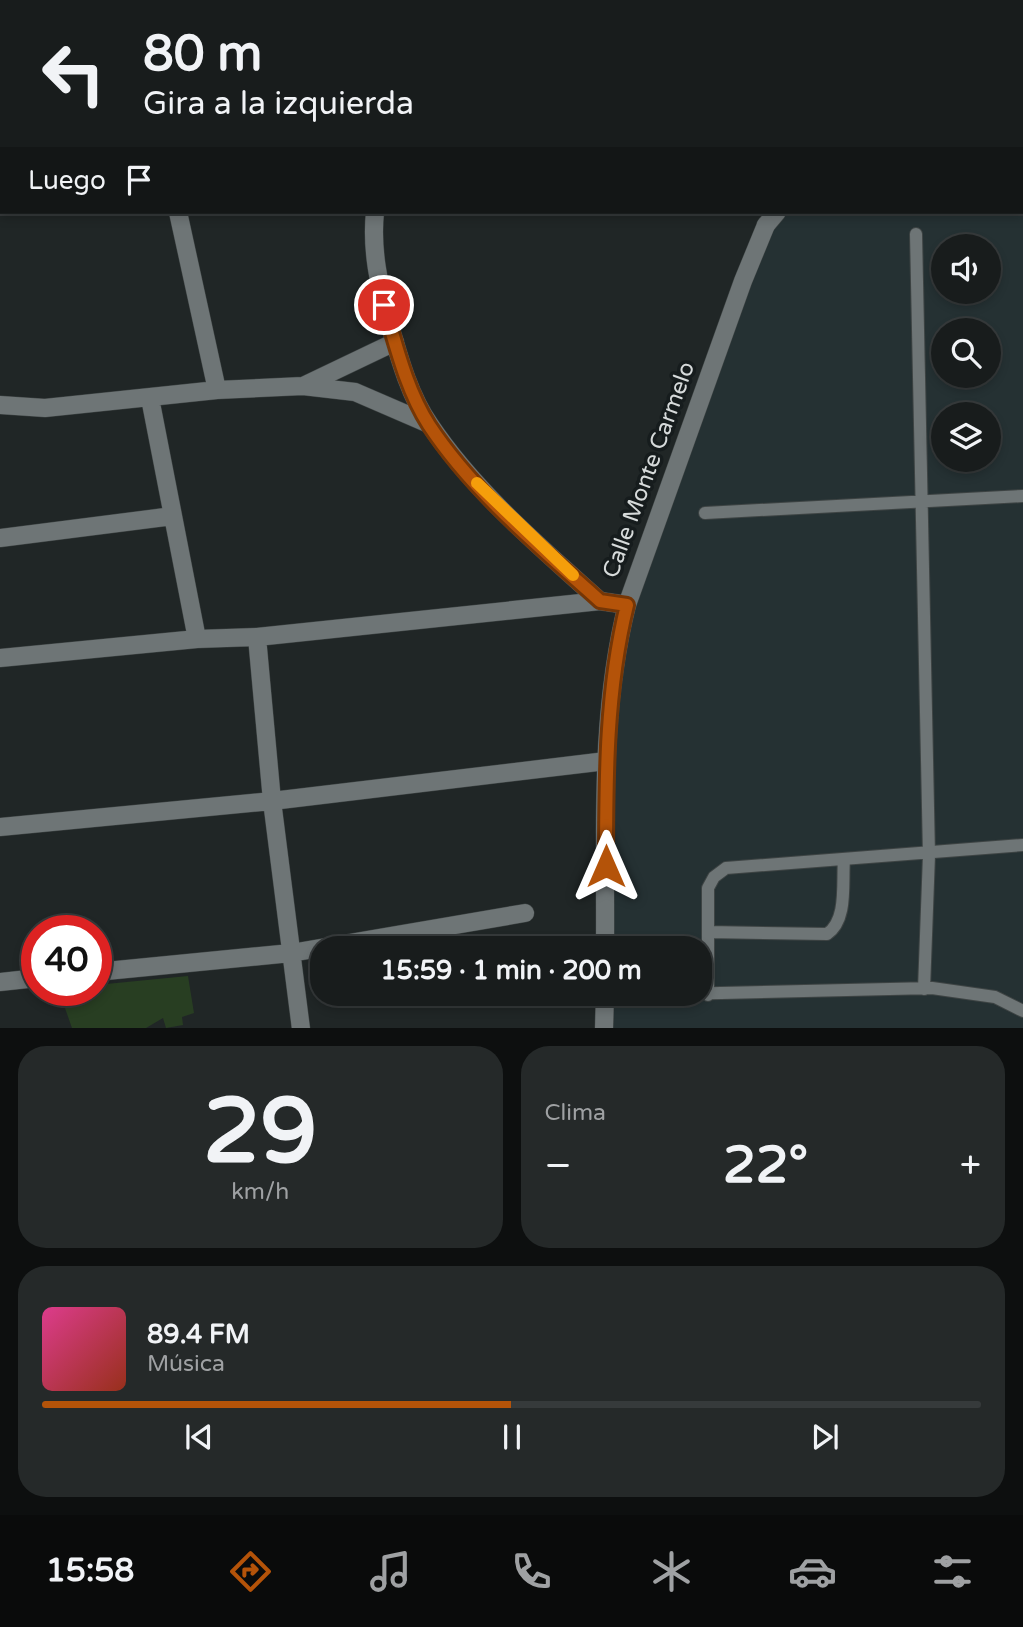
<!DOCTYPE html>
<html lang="es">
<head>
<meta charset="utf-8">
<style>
	:root { --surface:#181c1c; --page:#252929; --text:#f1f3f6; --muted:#9fa1a3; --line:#363a3b; --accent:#b45309 }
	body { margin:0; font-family:"Varela Round",sans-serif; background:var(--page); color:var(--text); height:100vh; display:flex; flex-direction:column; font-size:26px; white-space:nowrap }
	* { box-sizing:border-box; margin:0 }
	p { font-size:23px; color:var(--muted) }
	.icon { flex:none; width:38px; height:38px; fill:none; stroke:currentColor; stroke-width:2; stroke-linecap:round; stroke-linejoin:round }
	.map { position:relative; height:1028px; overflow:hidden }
	.details { display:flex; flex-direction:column; gap:18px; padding:18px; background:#0d0f0f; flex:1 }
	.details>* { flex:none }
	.banner { position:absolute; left:0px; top:0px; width:1024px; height:214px; box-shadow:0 4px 10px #0003,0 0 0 2px var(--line); background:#181c1c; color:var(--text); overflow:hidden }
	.buttons { position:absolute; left:931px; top:234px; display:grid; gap:14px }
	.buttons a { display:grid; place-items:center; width:70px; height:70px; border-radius:50%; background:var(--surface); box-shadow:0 4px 10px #0003,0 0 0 2px var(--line); font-size:35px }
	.speed { position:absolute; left:21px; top:915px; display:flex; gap:14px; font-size:35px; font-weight:700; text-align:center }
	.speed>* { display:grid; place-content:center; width:91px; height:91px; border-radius:50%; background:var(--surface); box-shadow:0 4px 10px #0003,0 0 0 2px var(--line); line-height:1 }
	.speed .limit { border:10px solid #d22; background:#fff; color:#111 }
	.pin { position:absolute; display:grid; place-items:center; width:60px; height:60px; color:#fff; margin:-30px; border:4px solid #fff; border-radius:50%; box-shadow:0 2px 7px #0007 }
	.me { position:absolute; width:77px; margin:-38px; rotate:0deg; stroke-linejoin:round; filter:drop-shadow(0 0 5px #0008) }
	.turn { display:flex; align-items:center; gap:24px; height:147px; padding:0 28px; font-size:32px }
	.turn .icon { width:91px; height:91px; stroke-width:2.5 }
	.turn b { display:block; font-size:49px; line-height:60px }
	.then { display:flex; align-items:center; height:66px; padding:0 28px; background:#0003; gap:14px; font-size:26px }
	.big { font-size:52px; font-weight:800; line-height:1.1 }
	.details .widget { flex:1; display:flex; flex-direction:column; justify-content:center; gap:10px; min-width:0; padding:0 24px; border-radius:28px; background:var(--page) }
	.details .dial { align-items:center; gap:0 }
	.dial b { font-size:91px; line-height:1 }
	.song { display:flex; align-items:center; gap:21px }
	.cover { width:84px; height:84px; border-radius:10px; background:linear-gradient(135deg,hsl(330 70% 55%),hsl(10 70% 35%)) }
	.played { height:7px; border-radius:4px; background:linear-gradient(90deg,var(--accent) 50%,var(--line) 50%) }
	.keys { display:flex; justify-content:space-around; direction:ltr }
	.heat { display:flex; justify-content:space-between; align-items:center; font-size:38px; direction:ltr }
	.details .tiles { flex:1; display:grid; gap:18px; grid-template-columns:1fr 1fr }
	.widget:last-child { grid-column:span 2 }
	.trip { position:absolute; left:310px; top:936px; width:402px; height:70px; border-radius:28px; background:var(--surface); box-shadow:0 4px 10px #0003,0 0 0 2px var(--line); font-weight:800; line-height:70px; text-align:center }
	.tabs { display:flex; height:112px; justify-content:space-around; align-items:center; background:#0a0b0b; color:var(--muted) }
	.tabs .icon { width:49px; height:49px }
	.tabs .on { color:var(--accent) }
	.tabs b { font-size:32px; color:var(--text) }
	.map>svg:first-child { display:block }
	.built { fill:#253133; fill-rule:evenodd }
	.green { fill:#283e22 }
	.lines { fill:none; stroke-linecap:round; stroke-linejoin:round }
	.lane-casing { stroke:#3e4444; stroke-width:14 }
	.street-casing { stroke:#3e4444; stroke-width:19 }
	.secondary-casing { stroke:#3e4444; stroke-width:19 }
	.lane { stroke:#6e7576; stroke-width:12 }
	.street { stroke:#6e7576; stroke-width:18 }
	.secondary { stroke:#6e7576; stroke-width:18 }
	.route-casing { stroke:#753606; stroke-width:18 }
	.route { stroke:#b45309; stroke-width:12 }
	.slow { stroke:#f59e0b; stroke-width:12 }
	.labels { text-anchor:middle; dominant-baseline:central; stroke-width:7; stroke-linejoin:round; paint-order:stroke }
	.street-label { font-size:23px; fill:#d6dada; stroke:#161c1d }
</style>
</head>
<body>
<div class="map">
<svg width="1023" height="1029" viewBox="0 0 1023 1029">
	<rect width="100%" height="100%" fill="#202626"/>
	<!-- built -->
	<path class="built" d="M 1023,126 L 1023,1028 L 604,1028 L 605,994 L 700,994 L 700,948 L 605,948 L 614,654 L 777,212 L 1022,212 ZM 943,247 L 989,247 L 989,292 L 943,292 ZM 943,331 L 989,331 L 989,376 L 943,376 ZM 943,415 L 989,415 L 989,460 L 943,460 Z"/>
	<!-- green -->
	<path class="green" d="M 188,976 L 194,1013 L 182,1017 L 183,1025 L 166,1028 L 163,1018 L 146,1028 L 72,1028 L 59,991 L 96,990 L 96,985 Z"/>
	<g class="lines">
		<defs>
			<path id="lane" d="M 916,234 L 929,855 L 924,989
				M 705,513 L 1023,496
				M 708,932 L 827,934 C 848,920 842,883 844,859
				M 678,994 L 932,988 L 995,997 L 1023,1011
				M 708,995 L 708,888 L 714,877 L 726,868 L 1023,845"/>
			<path id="street" d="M 30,0 L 31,2
				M 73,0 L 73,2
				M 132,0 L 132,2
				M 412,2 L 413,0
				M 599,2 L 599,0
				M 806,2 L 806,0
				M 895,2 L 895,0
				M 927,2 L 928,0
				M 0,56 L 2,64
				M 1022,126 L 1023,126
				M 0,157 L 2,158
				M 178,212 L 217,390
				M 375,212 C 371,249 379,286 389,322 C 399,357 409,395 430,425 C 475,492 541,548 600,601
				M 766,225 L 777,212
				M 303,386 L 395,342
				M 150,398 L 197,639
				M 0,405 L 45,408 L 217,390 L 303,386 L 355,392 L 429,424
				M 0,538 L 173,516
				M 257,637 L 272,801 L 301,1029
				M 0,658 L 197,639 L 257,637 L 600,601 L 627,605
				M 0,827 L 272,801 L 606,761
				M 96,972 L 291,953 L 525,913
				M 0,982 L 37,978"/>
			<path id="secondary" d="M 605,948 C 606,834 599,716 627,605 L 743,281 L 766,225
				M 604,1029 L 605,994"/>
		</defs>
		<!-- lane casing -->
		<use href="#lane" class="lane-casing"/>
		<!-- street casing -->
		<use href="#street" class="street-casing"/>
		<!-- secondary casing -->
		<use href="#secondary" class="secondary-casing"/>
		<!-- lane -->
		<use href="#lane" class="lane"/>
		<!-- street -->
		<use href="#street" class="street"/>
		<!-- secondary -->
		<use href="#secondary" class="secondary"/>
	</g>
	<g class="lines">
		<defs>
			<path id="route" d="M 384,305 C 396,345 406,389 429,425 C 473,492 541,548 600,601 L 627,605 C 606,690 606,778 606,866"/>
		</defs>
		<!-- route casing -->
		<use href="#route" class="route-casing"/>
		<!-- route -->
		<use href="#route" class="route"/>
		<!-- slow -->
		<path class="slow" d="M 477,483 L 573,575"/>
	</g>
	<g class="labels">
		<!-- street labels -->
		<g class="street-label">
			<text transform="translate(649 470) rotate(-70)">Calle Monte Carmelo</text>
		</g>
	</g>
</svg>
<div class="buttons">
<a><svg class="icon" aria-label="sound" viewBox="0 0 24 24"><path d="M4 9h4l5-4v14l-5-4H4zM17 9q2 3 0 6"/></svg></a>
<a><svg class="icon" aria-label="search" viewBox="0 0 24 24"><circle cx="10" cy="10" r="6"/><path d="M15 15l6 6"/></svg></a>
<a><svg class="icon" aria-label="layers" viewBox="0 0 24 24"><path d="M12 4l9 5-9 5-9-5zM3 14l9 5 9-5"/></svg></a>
</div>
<div class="speed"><div class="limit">40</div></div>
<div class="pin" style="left:384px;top:305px;background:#d93025"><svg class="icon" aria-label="arrive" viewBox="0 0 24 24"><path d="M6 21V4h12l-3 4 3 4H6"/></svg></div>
<svg class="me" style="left:606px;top:866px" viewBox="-20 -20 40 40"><path d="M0-17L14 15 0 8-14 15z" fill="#b45309" stroke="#fff" stroke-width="4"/></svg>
<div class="trip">15:59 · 1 min · 200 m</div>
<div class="banner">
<div class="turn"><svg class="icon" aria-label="left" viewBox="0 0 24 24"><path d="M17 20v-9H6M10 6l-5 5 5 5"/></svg><div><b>80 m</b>Gira a la izquierda</div></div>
<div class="then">Luego<svg class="icon" aria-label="arrive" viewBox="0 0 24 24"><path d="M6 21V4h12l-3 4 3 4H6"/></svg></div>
</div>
</div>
<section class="details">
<div class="tiles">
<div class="widget dial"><b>29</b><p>km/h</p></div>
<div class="widget"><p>Clima</p>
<div class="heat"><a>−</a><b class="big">22°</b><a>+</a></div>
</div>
<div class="widget">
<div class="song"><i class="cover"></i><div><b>89.4 FM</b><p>Música</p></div></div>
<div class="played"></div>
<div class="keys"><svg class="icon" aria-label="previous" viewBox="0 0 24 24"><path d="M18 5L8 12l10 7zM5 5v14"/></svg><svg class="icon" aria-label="pause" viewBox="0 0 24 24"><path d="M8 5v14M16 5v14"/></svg><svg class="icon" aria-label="next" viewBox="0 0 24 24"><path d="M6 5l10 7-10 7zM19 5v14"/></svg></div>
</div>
</div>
</section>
<nav class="tabs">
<b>15:58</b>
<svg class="icon on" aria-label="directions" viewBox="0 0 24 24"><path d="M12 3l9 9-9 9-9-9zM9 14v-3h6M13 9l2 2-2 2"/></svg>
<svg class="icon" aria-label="music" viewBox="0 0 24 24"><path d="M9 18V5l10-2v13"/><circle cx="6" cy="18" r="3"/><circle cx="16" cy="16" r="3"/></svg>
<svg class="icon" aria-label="phone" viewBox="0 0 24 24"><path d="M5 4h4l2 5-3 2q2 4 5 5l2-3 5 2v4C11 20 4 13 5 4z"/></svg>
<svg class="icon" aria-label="climate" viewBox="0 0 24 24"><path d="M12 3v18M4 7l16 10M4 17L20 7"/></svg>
<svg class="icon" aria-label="car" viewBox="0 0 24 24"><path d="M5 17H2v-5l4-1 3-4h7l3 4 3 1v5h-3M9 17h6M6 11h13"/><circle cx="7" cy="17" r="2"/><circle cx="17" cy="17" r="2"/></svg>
<svg class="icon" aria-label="filters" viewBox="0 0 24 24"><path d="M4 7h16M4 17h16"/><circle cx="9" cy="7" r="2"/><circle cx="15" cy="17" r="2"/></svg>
</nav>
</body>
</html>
